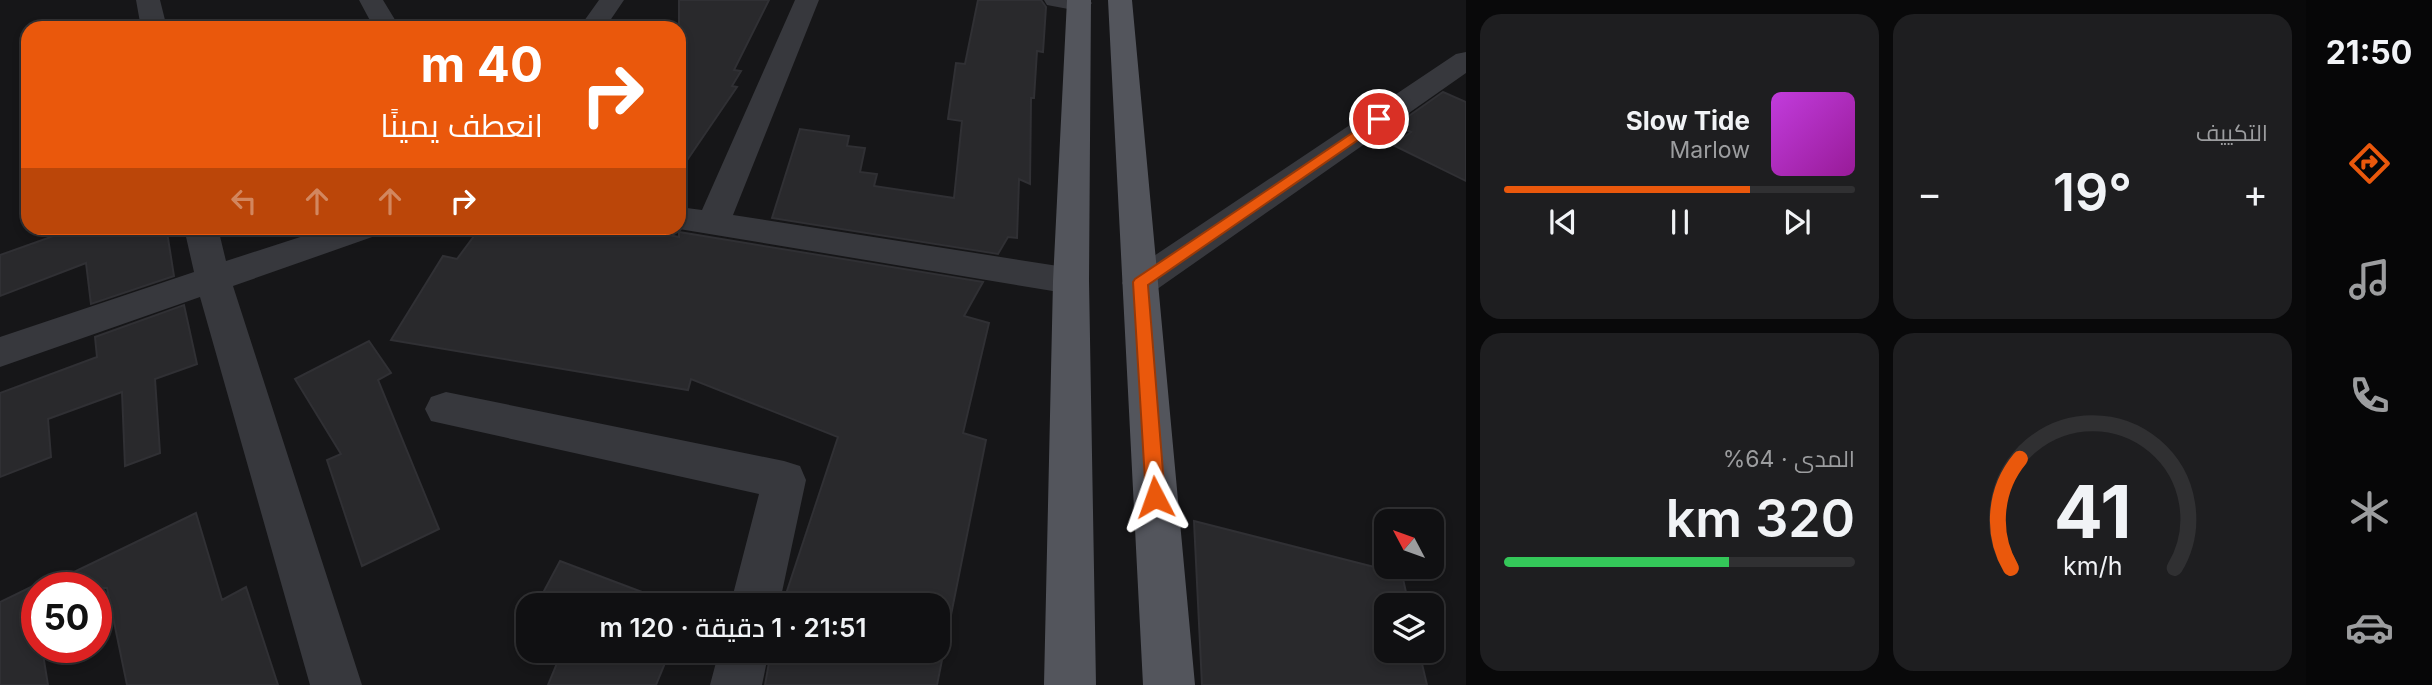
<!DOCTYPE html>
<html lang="ar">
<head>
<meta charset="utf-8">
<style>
	:root { --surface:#101012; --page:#1e1e20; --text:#f1f3f6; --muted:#9c9d9f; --line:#303032; --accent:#ea580c }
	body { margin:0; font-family:Inter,Cairo,sans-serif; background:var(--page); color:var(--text); direction:rtl; height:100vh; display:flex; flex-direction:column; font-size:26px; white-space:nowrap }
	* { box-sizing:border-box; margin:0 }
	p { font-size:23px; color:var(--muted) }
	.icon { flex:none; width:38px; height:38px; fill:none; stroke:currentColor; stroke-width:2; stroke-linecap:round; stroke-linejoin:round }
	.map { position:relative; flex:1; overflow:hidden; direction:ltr }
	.sheet { display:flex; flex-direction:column; gap:14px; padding:14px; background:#09090a; width:840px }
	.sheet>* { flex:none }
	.banner { position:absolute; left:21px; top:21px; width:665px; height:214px; border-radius:21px; box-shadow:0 4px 10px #0003,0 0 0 2px var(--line); direction:rtl; background:#ea580c; color:#fff; overflow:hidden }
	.needle { width:46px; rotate:311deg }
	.controls { position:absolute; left:1374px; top:509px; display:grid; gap:14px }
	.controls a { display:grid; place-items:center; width:70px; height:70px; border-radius:14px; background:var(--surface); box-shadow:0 4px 10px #0003,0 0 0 2px var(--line); font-size:35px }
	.speed { position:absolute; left:21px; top:572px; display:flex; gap:14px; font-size:35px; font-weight:700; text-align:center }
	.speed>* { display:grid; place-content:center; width:91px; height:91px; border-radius:50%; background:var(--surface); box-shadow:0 4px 10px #0003,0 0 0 2px var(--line); line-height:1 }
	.speed .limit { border:10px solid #d22; background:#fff; color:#111 }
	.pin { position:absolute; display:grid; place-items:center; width:60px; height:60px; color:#fff; margin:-30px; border:4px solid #fff; border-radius:50%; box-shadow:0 2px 7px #0007 }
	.me { position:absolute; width:77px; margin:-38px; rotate:356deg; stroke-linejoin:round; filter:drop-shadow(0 0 5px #0008) }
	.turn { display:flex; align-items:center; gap:24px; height:147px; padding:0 28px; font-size:32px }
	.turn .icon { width:91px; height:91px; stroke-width:2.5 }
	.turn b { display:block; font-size:49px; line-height:60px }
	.lanes { display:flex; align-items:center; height:66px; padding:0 28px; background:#0003; justify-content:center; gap:35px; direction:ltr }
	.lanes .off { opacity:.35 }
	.big { font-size:52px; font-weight:600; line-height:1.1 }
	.sheet .tile { flex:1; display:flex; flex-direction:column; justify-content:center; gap:10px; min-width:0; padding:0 24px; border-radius:21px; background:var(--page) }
	.sheet .dial { align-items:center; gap:0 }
	.dial svg { height:182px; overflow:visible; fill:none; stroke:var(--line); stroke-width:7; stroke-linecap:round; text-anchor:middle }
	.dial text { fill:var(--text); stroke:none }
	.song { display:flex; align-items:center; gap:21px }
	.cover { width:84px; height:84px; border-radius:10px; background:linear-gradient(135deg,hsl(290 70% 55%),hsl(300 70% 35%)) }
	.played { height:7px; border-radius:4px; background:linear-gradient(90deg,var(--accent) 70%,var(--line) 70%) }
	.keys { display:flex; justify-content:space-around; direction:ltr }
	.heat { display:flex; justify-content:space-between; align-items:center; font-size:38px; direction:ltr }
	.charge { height:10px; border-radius:5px; background:linear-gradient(90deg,#34c759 64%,var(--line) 0) }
	.sheet .tiles { flex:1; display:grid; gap:14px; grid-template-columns:repeat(2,1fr) }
	.trip { position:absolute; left:516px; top:593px; width:434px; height:70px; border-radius:21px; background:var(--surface); box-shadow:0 4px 10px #0003,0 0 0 2px var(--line); font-weight:600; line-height:70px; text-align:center; direction:rtl }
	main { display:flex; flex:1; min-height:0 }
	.dock { display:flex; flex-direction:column; width:126px; justify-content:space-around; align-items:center; background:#060607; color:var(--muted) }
	.dock .icon { width:49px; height:49px }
	.dock .current { color:var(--accent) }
	.dock b { font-size:32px; color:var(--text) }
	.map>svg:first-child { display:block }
	.building { fill:#29292c; stroke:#303034; stroke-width:2 }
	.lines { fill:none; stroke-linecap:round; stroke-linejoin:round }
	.minor { fill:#37383d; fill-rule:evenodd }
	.major { fill:#53555c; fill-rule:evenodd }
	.route { fill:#ea580c; stroke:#983908; stroke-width:2 }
</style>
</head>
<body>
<main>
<nav class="dock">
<b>21:50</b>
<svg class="icon current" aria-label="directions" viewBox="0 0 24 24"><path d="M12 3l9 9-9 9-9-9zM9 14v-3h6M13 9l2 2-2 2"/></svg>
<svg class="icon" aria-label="music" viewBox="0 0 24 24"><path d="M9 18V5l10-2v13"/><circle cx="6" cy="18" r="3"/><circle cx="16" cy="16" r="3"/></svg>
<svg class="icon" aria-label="phone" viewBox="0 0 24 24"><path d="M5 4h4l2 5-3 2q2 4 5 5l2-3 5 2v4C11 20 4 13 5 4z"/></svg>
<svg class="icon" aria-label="climate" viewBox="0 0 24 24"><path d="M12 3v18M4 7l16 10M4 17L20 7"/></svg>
<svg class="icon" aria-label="car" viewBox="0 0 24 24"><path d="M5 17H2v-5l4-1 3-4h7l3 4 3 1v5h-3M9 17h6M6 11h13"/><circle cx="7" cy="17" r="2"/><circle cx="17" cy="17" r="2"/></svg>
</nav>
<section class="sheet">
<div class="tiles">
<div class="tile"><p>التكييف</p>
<div class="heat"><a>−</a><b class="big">19°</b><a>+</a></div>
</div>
<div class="tile">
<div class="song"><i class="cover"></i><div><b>Slow Tide</b><p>Marlow</p></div></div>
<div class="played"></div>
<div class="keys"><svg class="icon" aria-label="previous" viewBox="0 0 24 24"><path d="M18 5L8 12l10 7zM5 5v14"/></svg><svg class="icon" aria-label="pause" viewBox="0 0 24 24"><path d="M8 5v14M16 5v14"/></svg><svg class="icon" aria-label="next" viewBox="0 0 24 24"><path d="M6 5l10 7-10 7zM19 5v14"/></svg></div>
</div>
<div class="tile dial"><svg viewBox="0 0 100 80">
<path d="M14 69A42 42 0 1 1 86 69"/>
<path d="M14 69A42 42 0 0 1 18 21" stroke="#ea580c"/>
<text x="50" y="56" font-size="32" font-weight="700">41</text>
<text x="50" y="72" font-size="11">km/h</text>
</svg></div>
<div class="tile"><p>المدى · 64%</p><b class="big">320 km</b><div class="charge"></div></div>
</div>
</section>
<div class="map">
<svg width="1466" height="685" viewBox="0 0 1466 685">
	<rect width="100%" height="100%" fill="#161618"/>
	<!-- building -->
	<path class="building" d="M 679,0 L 769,0 L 734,70 L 741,71 L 732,86 L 737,87 L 679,172 Z
		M 978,0 L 1041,0 L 1046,7 L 1043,52 L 1037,51 L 1034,98 L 1031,98 L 1030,184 L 1019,179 L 1017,238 L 1008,237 L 998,254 L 772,218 L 800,129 L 849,136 L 847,146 L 865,148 L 860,172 L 877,174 L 874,186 L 954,198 L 962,121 L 948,119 L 956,63 L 965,64 Z
		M 1443,92 L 1466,102 L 1466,181 L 1393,145 L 1411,132 L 1396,125 Z
		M 76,228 L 171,228 L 171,231 L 167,232 L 174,276 L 91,304 L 86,263 L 0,296 L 0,255 Z
		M 480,228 L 632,228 L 679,237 L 679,232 L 983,282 L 964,316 L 989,323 L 963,433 L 986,440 L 937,685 L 765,685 L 771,651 L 938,651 L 938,606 L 782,606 L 838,437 L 691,379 L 688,390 L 391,340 L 443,256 L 457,259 Z
		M 184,305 L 197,364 L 155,379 L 160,453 L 125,466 L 122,392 L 48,419 L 51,457 L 0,477 L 0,393 L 97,357 L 95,337 Z
		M 369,341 L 391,373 L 378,380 L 439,529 L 362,566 L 327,460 L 341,454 L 295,379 Z
		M 196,513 L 222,600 L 246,587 L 278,685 L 127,685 L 107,588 L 41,588 Z
		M 1194,521 L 1402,574 L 1409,606 L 1386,606 L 1386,651 L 1419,651 L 1427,685 L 1202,685 Z
		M 560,561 L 679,606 L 536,606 Z
		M 31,587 L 37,619 L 37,648 L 42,648 L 48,685 L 0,685 L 0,602 Z
		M 562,651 L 670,651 L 656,685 L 548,685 Z"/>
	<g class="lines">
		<!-- minor -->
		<path class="minor" d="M 136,0 L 160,0 L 167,28 L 141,28 Z
			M 359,0 L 383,0 L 400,28 L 374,28 Z
			M 599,0 L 624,0 L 605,28 L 579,28 Z
			M 795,0 L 819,0 L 733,215 L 1071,268 L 1084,272 L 1089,281 L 1084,290 L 1071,294 L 673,228 L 679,228 L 679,207 L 702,210 Z
			M 1044,0 L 1089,0 L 1092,3 L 1088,8 L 1079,11 L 1047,5 Z
			M 1466,52 L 1466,73 L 1153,292 L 1140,296 L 1127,292 L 1122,283 L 1127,274 L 1456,54 Z
			M 184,228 L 218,228 L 226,261 L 328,228 L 380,228 L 375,236 L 233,286 L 362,685 L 310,685 L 200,297 L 0,367 L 0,337 L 194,272 Z
			M 446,392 L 784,461 L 800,466 L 806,480 L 779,606 L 730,606 L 759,494 L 431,421 L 425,409 L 431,397 Z
			M 719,651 L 769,651 L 762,685 L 710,685 Z"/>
		<!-- major -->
		<path class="major" d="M 1067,0 L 1091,0 L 1089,281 L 1096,685 L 1044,685 L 1053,281 Z
			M 1108,0 L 1132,0 L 1195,685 L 1143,685 Z"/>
	</g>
	<!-- route -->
	<path class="route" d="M 1379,115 L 1384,116 L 1384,122 L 1148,285 L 1165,497 L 1162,503 L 1155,505 L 1149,503 L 1146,497 L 1133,282 L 1135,279 Z"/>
</svg>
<div class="controls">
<a><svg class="needle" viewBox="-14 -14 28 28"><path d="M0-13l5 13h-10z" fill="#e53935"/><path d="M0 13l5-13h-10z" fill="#9c9d9f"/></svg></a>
<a><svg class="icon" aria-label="layers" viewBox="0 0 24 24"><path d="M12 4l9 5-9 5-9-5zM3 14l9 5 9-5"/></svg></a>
</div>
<div class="speed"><div class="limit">50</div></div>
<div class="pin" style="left:1379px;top:119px;background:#d93025"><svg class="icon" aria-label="arrive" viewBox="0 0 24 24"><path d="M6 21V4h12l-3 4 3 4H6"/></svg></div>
<svg class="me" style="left:1155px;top:497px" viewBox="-20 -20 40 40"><path d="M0-17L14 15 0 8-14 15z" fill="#ea580c" stroke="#fff" stroke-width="4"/></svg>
<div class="trip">21:51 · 1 دقيقة · 120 m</div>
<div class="banner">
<div class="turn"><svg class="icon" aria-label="right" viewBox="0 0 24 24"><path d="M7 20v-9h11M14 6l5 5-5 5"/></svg><div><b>40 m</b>انعطف يمينًا</div></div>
<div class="lanes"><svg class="icon off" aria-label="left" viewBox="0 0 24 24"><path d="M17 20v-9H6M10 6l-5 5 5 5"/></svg><svg class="icon off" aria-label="ahead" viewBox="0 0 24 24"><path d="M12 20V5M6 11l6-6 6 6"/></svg><svg class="icon off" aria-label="ahead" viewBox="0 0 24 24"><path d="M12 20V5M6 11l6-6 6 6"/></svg><svg class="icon" aria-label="right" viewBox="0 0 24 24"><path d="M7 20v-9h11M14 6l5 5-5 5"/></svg></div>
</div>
</div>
</main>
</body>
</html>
